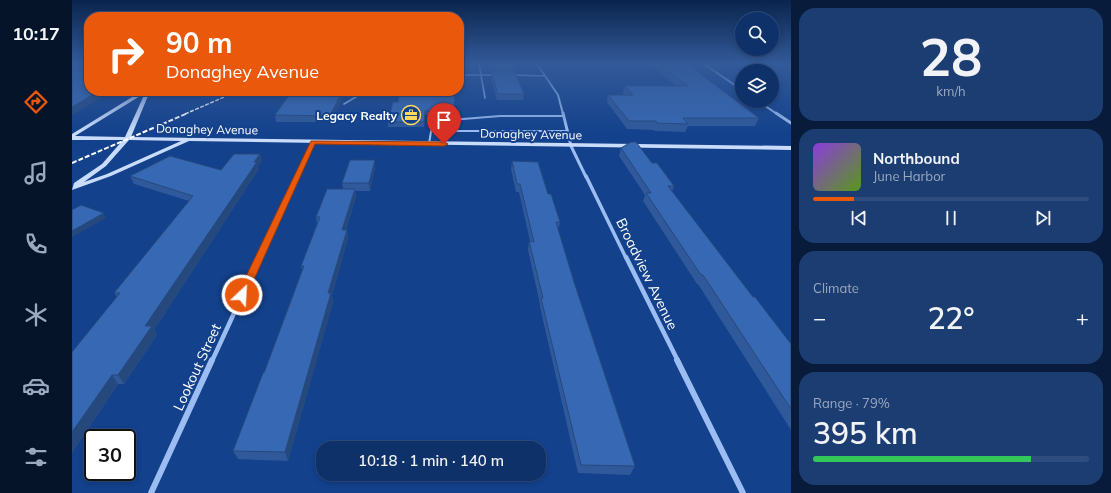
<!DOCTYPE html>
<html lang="en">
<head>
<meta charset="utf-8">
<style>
	:root { --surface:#0e3169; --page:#1c3d71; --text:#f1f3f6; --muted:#9ba9c0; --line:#2e4c7d; --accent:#ea580c }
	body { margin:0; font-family:Mulish,sans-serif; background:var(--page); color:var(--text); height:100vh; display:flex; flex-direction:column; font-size:15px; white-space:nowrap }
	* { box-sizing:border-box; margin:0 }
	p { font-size:13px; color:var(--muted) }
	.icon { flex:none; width:22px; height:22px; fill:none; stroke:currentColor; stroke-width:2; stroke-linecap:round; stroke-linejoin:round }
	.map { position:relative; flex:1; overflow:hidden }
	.details { display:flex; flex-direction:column; gap:8px; padding:8px; background:#081b3a; width:320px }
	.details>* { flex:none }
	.guide { position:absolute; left:12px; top:12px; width:380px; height:84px; border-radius:16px; box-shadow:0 2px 6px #0003,0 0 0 1px var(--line); background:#ea580c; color:#fff; overflow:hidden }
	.buttons { position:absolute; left:663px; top:12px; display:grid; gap:8px }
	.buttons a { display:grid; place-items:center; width:44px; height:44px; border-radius:50%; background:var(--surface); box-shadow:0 2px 6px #0003,0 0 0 1px var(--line); font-size:20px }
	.speed { position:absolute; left:12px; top:429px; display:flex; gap:8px; font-size:20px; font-weight:700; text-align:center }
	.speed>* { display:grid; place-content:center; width:52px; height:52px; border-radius:50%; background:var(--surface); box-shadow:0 2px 6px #0003,0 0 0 1px var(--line); line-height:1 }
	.speed .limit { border:2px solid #111; border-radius:6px; background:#fff; color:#111 }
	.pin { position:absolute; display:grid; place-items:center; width:34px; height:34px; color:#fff; margin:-41px -17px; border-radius:50% 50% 50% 0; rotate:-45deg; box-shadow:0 0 4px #0007 }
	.pin .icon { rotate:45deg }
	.me { position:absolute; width:44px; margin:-22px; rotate:25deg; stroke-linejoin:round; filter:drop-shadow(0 0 3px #0008) }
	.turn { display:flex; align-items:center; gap:14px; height:84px; padding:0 16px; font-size:18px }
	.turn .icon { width:52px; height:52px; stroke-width:2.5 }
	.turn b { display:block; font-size:28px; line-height:34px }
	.big { font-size:30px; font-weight:600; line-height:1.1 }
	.details .tile { flex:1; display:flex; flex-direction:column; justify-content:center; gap:6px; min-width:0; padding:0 14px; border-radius:16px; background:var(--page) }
	.details .dial { align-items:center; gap:0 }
	.dial b { font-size:52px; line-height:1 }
	.song { display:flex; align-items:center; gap:12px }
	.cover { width:48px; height:48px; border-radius:6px; background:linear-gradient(135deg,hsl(270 70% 55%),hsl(90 70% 35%)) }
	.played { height:4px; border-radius:2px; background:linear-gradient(90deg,var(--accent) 15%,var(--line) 15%) }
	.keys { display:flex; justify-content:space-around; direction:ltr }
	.heat { display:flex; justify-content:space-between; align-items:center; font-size:22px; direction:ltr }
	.charge { height:6px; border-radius:3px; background:linear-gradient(90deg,#34c759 79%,var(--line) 0) }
	.trip { position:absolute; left:244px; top:441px; width:230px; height:40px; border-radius:16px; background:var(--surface); box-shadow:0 2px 6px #0003,0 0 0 1px var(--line); font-weight:600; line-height:40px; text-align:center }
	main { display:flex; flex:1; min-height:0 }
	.menu { display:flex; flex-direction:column; width:72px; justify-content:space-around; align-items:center; background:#06142a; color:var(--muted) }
	.menu .icon { width:28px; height:28px }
	.menu .on { color:var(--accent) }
	.menu b { font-size:18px; color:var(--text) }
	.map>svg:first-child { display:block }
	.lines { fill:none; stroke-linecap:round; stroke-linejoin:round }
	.lane-far1 { stroke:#9bbdf1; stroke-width:1.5 }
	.lane { stroke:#9bbdf1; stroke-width:2 }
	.street-far4 { stroke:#9bbdf1; stroke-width:2 }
	.street-far3 { stroke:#9bbdf1; stroke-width:3 }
	.street-far2 { stroke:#9bbdf1; stroke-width:3.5 }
	.street-far1 { stroke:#9bbdf1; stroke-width:4.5 }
	.street { stroke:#9bbdf1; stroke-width:6 }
	.secondary { fill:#c9dcfb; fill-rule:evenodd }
	.rail-far1 { stroke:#fff; stroke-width:1.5; stroke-dasharray:4 1.5; stroke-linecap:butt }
	.rail { stroke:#fff; stroke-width:2; stroke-dasharray:5 2; stroke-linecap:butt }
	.wall { fill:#2f599a }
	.shaded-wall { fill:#26497d }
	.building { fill:#3768b3; stroke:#26497d }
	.route { fill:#ea580c; stroke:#983908 }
	.labels { text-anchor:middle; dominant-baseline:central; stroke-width:4; stroke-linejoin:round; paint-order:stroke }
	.far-poi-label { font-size:12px; font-weight:bold; fill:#fff; stroke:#13418c; text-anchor:end }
	.far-street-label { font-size:12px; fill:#fff; stroke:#13418c }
	.street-label { font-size:14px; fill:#fff; stroke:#13418c }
</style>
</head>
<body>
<main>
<nav class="menu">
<b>10:17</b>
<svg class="icon on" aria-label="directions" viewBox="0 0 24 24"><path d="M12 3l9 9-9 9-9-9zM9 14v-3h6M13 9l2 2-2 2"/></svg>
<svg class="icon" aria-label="music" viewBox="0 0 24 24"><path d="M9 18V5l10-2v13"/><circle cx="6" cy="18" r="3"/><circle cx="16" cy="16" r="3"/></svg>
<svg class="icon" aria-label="phone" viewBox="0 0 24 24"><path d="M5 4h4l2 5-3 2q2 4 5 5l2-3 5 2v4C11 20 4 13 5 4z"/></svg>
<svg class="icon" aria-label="climate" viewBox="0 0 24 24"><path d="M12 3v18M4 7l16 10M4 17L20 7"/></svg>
<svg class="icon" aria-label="car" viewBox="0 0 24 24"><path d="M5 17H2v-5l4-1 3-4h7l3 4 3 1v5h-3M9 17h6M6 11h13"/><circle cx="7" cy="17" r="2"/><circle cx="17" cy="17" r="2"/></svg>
<svg class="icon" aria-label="filters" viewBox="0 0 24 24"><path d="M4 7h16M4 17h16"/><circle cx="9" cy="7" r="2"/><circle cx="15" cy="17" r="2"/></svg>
</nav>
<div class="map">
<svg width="719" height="493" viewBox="0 0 719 493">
	<rect width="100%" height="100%" fill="#13418c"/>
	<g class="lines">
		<!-- lane-far1 -->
		<path class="lane-far1" d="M 407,64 L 413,98
			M 387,75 L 423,75
			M 442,75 L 473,76
			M 272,104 L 294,91"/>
		<!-- lane -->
		<path class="lane" d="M 359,131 L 495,131
			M 357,144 L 360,125 L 366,121 L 428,116 L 491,116"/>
		<!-- street-far4 -->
		<path class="street-far4" d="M 465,64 L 486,95 L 491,114
			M 632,64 L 670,90
			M 686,101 L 705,114"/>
		<!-- street-far3 -->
		<path class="street-far3" d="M 491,113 L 499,146 L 514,177
			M 704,113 L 719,123
			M 225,177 L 241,142"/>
		<!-- street-far2 -->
		<path class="street-far2" d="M 514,176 L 554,258
			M 188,258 L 225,176"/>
		<!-- street-far1 -->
		<path class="street-far1" d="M 554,257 L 606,361
			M 140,361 L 188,257"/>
		<!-- street -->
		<path class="street" d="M 605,360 L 671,493
			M 79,493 L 140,360"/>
		<!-- secondary -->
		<path class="secondary" d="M 70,91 L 78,91 L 59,137 L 719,146 L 719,150 L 117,141 L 39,176 L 0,190 L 2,183 L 30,164 L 51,140 L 0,140 L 0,134 ZM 73,93 L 53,137 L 3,136 ZM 57,140 L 109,141 L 35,174 L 12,182 L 34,166 Z"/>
		<!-- rail-far1 -->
		<path class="rail-far1" d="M 113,114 L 166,91"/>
		<!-- rail -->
		<path class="rail" d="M 0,163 L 116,113"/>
	</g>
	<!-- wall -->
	<path class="wall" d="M 0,64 L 17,64 L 17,91 L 40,91 L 0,115 Z
		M 415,64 L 442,64 L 441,72 L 452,94 L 451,100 L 425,100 L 419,78 L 419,73 L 418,73 Z
		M 578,64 L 615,64 L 687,118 L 683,126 L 616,126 L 613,132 L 583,131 L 581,130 L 555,129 L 535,102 L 536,95 L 552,95 L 551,93 L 553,86 L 604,86 Z
		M 274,91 L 259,122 L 204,122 L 203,115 Z
		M 383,91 L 383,99 L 382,99 L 382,116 L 353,115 L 352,127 L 316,127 L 316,122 L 326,102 Z
		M 549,148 L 580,163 L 602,186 L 600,191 L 681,297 L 719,344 L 719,430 L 626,284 L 625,284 L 571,201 L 573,195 L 547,156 Z
		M 188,154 L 190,161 L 186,166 L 187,169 L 82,330 L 85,335 L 52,384 L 46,384 L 0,453 L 0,352 L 45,297 L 42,293 L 117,201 L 62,184 L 58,176 L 149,170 Z
		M 303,160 L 303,168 L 298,191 L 283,191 L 284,197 L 274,230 L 275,230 L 276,238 L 260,295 L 261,302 L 216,461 L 166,459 L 161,451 L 192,373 L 230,270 L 229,266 L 245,224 L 244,217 L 271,189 L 270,183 Z
		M 440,161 L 476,194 L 488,222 L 486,230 L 502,282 L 563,466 L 558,475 L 506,473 L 468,307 L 468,304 L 456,250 L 457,241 L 458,241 L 447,192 L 444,192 L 439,169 Z"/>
	<!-- shaded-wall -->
	<path class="shaded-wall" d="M 27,91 L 40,91 L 0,115 L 0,107 Z
		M 270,91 L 274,91 L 259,122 L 258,116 Z
		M 188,154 L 190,161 L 186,166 L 187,169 L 82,330 L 85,335 L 52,384 L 46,375 L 73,326 Z
		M 303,160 L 303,168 L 298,191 L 297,183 Z
		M 283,189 L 284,197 L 271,238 L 270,230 Z
		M 32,213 L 34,218 L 0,237 L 0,231 Z
		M 275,230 L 276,238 L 260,295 L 261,302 L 216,461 L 213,452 L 256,293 Z
		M 40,375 L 46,384 L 0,453 L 0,432 Z"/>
	<!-- building -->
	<path class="building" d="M 0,64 L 17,64 L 17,91 L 27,91 L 0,107 L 0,71 L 14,71 L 17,69 L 15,66 L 0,66 Z
		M 417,64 L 440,64 L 441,68 L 418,68 Z
		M 588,64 L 615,64 L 687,118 L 611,118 L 616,124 L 585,123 L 584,121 L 557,121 L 536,95 L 561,95 L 553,86 L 616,86 Z
		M 419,72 L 443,72 L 452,94 L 426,94 Z
		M 220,91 L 270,91 L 258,116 L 203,115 Z
		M 328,91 L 383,91 L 383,95 L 382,95 L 383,111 L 353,111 L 352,122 L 316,122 L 321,102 L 326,102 Z
		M 559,142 L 564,142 L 580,163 L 585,163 L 602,186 L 596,186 L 681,297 L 683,297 L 719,344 L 719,409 L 631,275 L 629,275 L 574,193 L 579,193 L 549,148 Z
		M 162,154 L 188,154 L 182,162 L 185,162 L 73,326 L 80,326 L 46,375 L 40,375 L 0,432 L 0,352 L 48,293 L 42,293 L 121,196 L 58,176 L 98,156 L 149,170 Z
		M 278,160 L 303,160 L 297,183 L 270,183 Z
		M 440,161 L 466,162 L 476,194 L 479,194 L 488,222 L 484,222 L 502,282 L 563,466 L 509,465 L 469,298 L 471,298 L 457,241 L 462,242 L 448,184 L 445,184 Z
		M 255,189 L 283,189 L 270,230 L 275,230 L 256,293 L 259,293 L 213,452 L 161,451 L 191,373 L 192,373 L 232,266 L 229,266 L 248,217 L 244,217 Z
		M 9,205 L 32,213 L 0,231 L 0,210 Z"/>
	<!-- sky -->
	<linearGradient id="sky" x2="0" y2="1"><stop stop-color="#0a244d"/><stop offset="0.48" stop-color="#335a99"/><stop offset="1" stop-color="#335a99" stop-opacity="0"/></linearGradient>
	<rect width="719" height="133" fill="url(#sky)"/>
	<!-- route -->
	<path class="route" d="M 239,141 L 372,142 L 376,144 L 372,146 L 243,144 L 175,295 L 174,297 L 167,297 L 165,295 Z"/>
	<!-- icons -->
	<defs>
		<symbol id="office-ring" viewBox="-11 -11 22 22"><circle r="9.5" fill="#13418c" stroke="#ffd95b" stroke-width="1.5"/><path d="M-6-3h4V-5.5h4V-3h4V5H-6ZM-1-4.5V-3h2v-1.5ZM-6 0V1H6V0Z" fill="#ffd95b"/></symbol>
	</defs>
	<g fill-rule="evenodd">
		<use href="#office-ring" x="328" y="104" width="22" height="22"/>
	</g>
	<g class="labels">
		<!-- far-poi labels -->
		<g class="far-poi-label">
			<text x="325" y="115">Legacy Realty</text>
		</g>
		<!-- far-street labels -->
		<g class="far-street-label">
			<text transform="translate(135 129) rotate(1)">Donaghey Avenue</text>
			<text transform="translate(459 134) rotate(1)">Donaghey Avenue</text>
		</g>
		<!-- street labels -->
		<g class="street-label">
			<text transform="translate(575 274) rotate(64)">Broadview Avenue</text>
			<text transform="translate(125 367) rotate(-65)">Lookout Street</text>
		</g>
	</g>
</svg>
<div class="buttons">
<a><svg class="icon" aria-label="search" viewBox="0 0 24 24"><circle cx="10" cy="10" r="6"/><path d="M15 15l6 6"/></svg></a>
<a><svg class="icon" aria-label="layers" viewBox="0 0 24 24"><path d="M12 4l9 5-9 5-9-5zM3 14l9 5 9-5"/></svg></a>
</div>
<div class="speed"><div class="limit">30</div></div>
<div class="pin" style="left:372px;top:144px;background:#d93025"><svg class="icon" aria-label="arrive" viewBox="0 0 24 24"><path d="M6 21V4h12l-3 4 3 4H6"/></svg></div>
<svg class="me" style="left:170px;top:295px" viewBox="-20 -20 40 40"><circle r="17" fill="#ea580c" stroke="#fff" stroke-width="3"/><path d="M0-11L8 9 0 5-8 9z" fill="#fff"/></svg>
<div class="trip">10:18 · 1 min · 140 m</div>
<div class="guide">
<div class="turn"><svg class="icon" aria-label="right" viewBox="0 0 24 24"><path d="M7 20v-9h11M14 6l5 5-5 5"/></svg><div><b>90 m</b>Donaghey Avenue</div></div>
</div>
</div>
<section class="details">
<div class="tile dial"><b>28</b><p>km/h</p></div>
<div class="tile">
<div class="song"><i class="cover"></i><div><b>Northbound</b><p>June Harbor</p></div></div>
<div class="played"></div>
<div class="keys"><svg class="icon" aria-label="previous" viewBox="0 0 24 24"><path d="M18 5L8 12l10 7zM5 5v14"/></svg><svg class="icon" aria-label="pause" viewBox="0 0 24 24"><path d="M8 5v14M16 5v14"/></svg><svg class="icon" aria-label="next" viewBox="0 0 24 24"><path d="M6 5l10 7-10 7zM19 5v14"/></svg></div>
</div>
<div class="tile"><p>Climate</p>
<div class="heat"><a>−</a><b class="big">22°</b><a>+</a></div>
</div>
<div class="tile"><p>Range · 79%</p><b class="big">395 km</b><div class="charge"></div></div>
</section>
</main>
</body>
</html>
